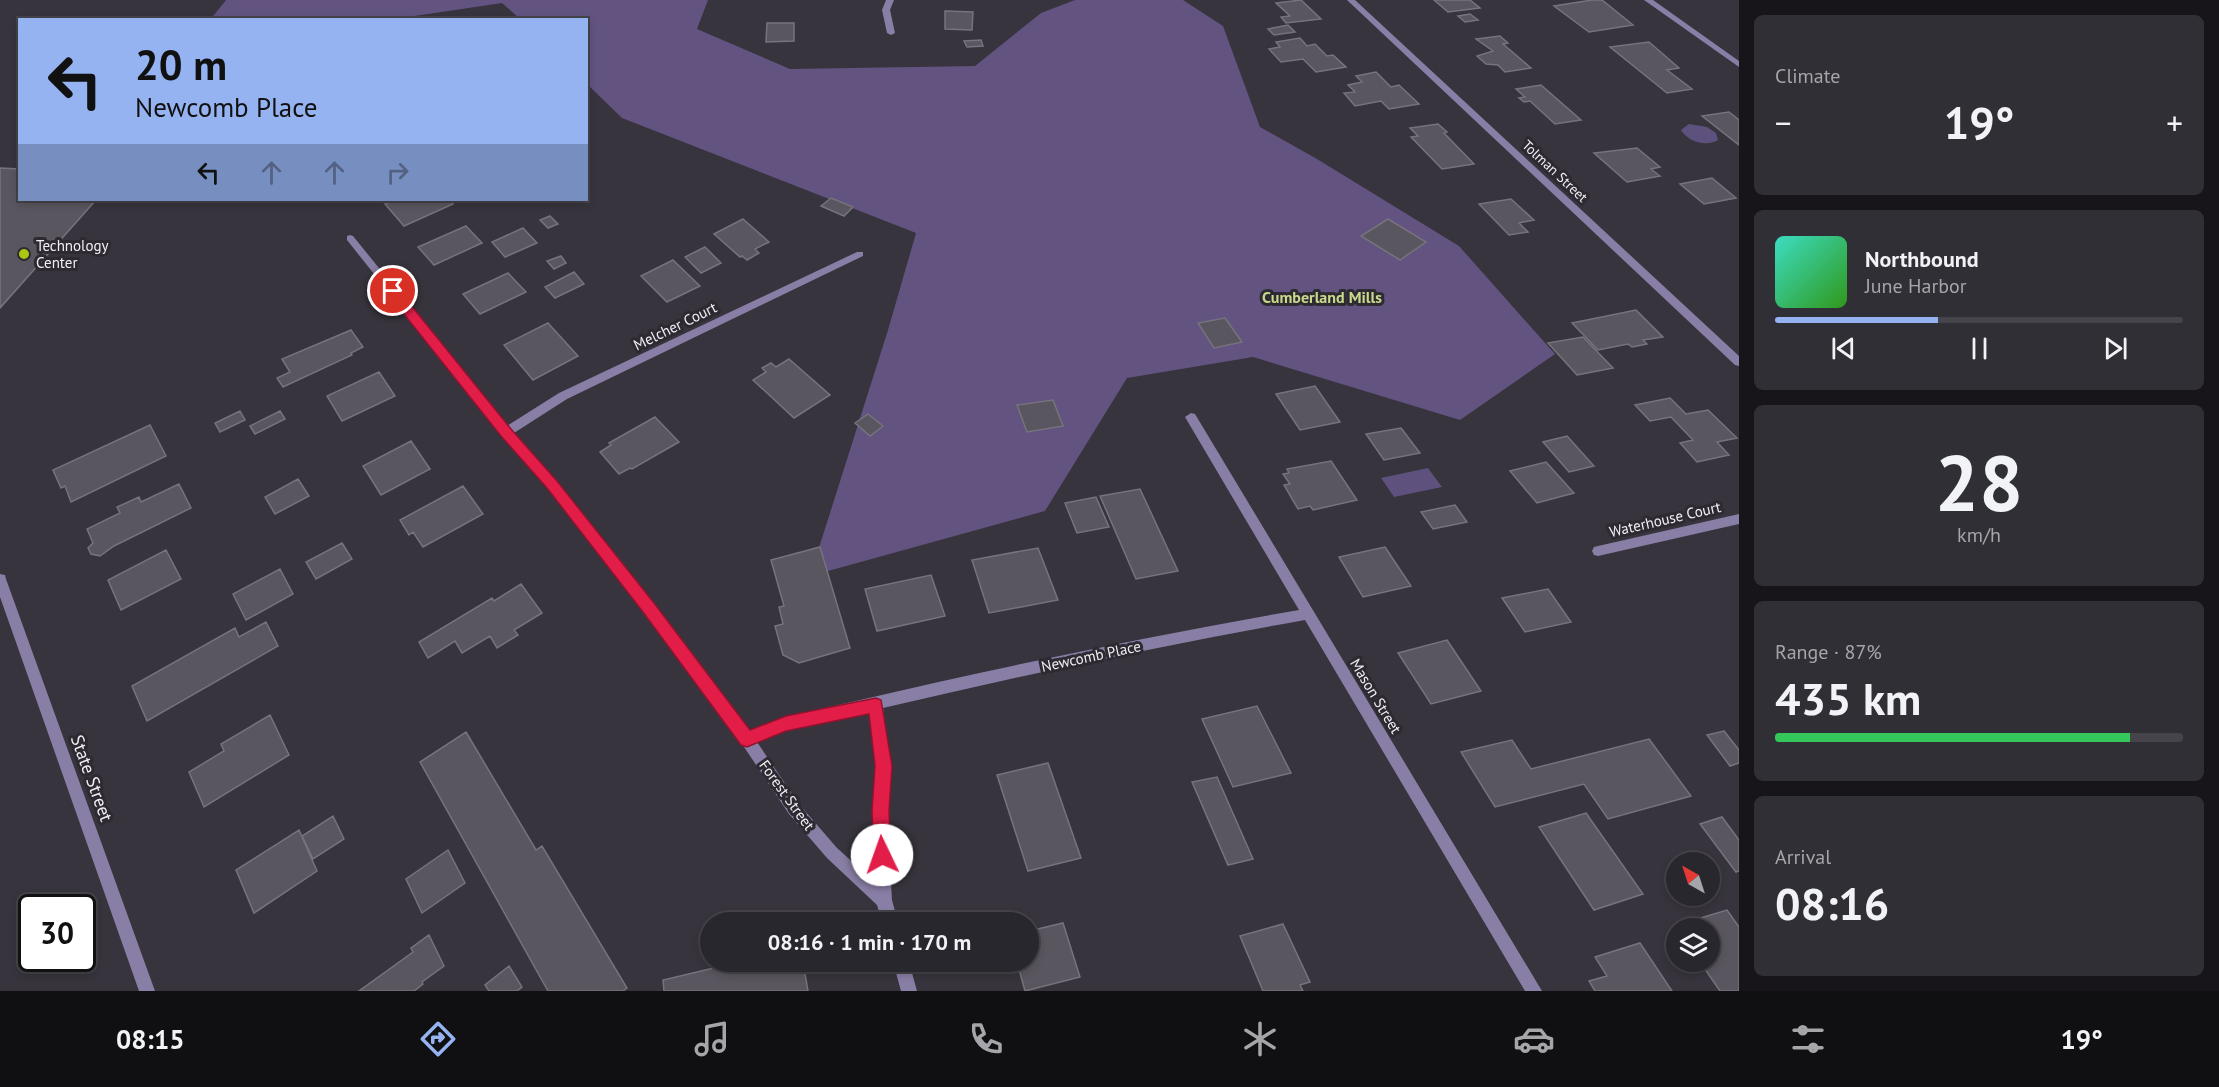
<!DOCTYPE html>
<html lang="en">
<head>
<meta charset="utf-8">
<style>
	:root { --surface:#29272e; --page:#312f36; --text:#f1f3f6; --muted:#a5a5aa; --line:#45444a; --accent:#95b2f1 }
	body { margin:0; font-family:"PT Sans",sans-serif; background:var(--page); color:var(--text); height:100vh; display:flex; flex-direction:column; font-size:22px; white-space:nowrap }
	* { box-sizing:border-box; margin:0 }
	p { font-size:20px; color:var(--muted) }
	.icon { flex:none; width:33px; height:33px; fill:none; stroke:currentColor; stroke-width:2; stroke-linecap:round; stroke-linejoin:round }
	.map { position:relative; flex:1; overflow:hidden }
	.sheet { display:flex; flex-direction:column; gap:15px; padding:15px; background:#171519; width:480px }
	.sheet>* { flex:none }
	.top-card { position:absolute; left:18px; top:18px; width:570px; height:183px; border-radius:0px; box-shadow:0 3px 9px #0003,0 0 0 2px var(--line); background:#95b2f1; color:#111; overflow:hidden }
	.needle { width:39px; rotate:321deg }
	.controls { position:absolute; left:1666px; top:852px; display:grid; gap:12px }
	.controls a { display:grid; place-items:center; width:54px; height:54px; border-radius:50%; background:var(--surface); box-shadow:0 3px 9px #0003,0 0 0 2px var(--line); font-size:30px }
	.speed { position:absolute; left:18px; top:894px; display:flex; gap:12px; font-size:30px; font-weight:700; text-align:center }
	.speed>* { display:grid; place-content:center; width:78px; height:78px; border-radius:50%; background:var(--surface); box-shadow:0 3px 9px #0003,0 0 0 2px var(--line); line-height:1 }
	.speed .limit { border:3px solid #111; border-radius:9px; background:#fff; color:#111 }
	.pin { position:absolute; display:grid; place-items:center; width:51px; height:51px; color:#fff; margin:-26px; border:3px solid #fff; border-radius:50%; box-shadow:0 2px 6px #0007 }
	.me { position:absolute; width:66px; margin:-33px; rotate:357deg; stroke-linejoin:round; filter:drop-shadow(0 0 4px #0008) }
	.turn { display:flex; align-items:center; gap:21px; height:126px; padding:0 18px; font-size:27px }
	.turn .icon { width:78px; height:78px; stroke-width:2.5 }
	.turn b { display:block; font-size:42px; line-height:51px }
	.lanes { display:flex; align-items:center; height:57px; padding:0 18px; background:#0003; justify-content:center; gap:30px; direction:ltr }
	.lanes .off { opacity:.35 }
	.big { font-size:45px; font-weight:700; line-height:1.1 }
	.sheet .card { flex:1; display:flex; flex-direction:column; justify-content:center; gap:9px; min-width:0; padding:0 21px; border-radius:9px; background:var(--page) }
	.sheet .dial { align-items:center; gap:0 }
	.dial b { font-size:78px; line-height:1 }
	.song { display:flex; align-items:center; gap:18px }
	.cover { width:72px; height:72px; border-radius:9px; background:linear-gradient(135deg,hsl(170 70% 55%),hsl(110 70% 35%)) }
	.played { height:6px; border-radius:3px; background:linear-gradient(90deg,var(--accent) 40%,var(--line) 40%) }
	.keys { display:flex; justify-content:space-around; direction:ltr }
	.heat { display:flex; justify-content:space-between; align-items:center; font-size:33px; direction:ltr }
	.charge { height:9px; border-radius:4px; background:linear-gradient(90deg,#34c759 87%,var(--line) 0) }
	.trip { position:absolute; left:700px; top:912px; width:339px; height:60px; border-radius:30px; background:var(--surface); box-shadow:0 3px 9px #0003,0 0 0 2px var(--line); font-weight:700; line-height:60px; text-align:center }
	.tabs { display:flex; height:96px; justify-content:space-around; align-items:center; background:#101012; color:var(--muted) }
	.tabs .icon { width:42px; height:42px }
	.tabs .selected { color:var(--accent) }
	.tabs b { font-size:27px; color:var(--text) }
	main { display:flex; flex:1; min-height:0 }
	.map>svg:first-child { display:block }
	.forest { fill:#625380 }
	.water { fill:#5f517e }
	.building { fill:#59565f; stroke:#76737d; stroke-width:1.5 }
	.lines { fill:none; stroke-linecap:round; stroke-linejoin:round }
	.street { fill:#897ea5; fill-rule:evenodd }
	.route { fill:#e11d48; stroke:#92132f; stroke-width:1.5 }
	.poi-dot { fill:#adc60f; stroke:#2d2a32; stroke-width:2 }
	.labels { text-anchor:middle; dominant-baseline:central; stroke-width:6; stroke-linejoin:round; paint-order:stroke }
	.far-street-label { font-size:14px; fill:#f0eff4; stroke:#2d2a32 }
	.poi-label { font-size:15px; fill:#f0eff4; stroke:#2d2a32; text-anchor:start }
	.street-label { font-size:15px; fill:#f0eff4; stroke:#2d2a32 }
	.neighbourhood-label { font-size:16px; font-weight:bold; fill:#c8d88c; stroke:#2d2a32 }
	.near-street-label { font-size:18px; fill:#f0eff4; stroke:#2d2a32 }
</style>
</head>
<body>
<main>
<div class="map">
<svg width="1739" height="991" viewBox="0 0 1739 991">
	<rect width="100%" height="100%" fill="#37343d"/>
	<!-- forest -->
	<path class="forest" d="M 226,0 L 708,0 L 697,29 L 790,69 L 975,66 L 1041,13 L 1075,0 L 1183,0 L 1223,26 L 1260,127 L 1317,159 L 1459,246 L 1555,354 L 1460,420 L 1253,357 L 1127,378 L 1045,511 L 810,576 L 888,330 L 916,233 L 622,118 L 587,84 L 586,20 L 520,19 L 502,3 L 388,20 L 210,20 Z"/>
	<!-- water -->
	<path class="water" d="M 1689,124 L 1707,127 L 1716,133 L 1718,140 C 1706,147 1688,142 1681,130 Z
		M 1428,468 L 1442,487 L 1394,497 L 1381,478 Z"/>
	<!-- building -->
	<path class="building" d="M 1301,0 L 1321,19 L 1286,23 L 1281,17 L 1290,16 L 1276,3 Z
		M 1434,0 L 1470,0 L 1480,8 L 1448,12 Z
		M 1592,0 L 1602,0 L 1633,25 L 1589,32 L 1554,6 Z
		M 945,11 L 973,12 L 972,30 L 945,29 Z
		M 1470,14 L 1478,20 L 1465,22 L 1458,16 Z
		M 767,23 L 794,23 L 794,41 L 766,42 Z
		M 1288,25 L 1295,32 L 1274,35 L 1268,29 Z
		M 1500,36 L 1508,43 L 1503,44 L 1531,68 L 1505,72 L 1498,65 L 1486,64 L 1477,56 L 1493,51 L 1476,39 Z
		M 1300,38 L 1307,46 L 1315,44 L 1327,56 L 1333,55 L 1346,67 L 1316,72 L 1303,59 L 1281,62 L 1269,49 L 1280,47 L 1276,42 Z
		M 981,40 L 983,46 L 967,47 L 964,41 Z
		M 1649,42 L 1679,68 L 1667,70 L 1692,89 L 1667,93 L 1610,47 Z
		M 1376,72 L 1391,87 L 1399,85 L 1419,104 L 1389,109 L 1381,101 L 1355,106 L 1344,93 L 1355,92 L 1348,85 L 1362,82 L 1356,76 Z
		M 1541,85 L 1581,120 L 1555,124 L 1530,101 L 1524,102 L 1519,98 L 1525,97 L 1516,89 Z
		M 1729,112 L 1739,120 L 1739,145 L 1702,116 Z
		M 1438,124 L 1447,132 L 1444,133 L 1474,164 L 1442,169 L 1411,137 L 1418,136 L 1410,128 Z
		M 1637,148 L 1660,167 L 1651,169 L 1660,176 L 1627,182 L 1594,153 Z
		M 0,168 L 20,169 L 20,200 L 96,200 L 0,308 Z
		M 1712,178 L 1736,198 L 1704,204 L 1680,184 Z
		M 831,198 L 853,207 L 844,216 L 821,206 Z
		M 1511,199 L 1534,220 L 1519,223 L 1528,232 L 1509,235 L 1479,204 Z
		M 395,200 L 453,200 L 450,201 L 453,204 L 404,226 L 385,204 Z
		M 550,216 L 558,224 L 548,228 L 540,220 Z
		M 743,219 L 769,242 L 755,249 L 759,253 L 747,260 L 742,256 L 740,257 L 714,234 Z
		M 1388,219 L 1426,242 L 1400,260 L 1361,236 Z
		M 466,226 L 482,243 L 434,265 L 418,247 Z
		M 523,228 L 537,243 L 505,257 L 492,242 Z
		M 705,247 L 721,263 L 701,273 L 685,257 Z
		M 561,256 L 566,263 L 554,269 L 547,261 Z
		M 673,260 L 700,286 L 667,302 L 641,276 Z
		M 574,272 L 584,284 L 555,298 L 545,287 Z
		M 508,273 L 526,292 L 480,314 L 463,294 Z
		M 1636,310 L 1663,337 L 1643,340 L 1647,344 L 1632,347 L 1628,344 L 1598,350 L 1572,323 Z
		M 1225,318 L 1242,342 L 1214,348 L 1198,323 Z
		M 548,323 L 578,356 L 533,380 L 504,345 Z
		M 351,330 L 363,347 L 351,353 L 352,355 L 283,387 L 277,378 L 290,372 L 282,359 Z
		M 1583,337 L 1613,368 L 1577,375 L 1548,343 Z
		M 789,359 L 830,395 L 794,418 L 753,380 L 766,372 L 762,368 L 771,363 L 776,367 Z
		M 379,372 L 395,396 L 342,421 L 327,396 Z
		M 1315,386 L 1340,422 L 1300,430 L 1276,394 Z
		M 1670,398 L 1686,414 L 1708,410 L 1737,438 L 1717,442 L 1729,455 L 1697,462 L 1680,443 L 1693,440 L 1671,417 L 1650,421 L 1635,405 Z
		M 1053,400 L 1063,426 L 1027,432 L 1017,405 Z
		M 240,411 L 245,420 L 220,432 L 215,423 Z
		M 280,411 L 285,419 L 255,434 L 250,426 Z
		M 868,414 L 883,426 L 870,436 L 855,423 Z
		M 655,417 L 679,442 L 632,469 L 630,468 L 619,474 L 600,452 L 611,445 L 609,443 Z
		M 150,425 L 166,456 L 71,502 L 65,486 L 61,488 L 53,470 Z
		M 1401,428 L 1420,453 L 1384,460 L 1366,434 Z
		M 1567,436 L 1594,466 L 1569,472 L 1543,442 Z
		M 411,441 L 430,469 L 381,495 L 363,466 Z
		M 1331,461 L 1357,500 L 1313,510 L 1310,506 L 1298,509 L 1284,485 L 1290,484 L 1283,474 L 1289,473 L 1287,469 Z
		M 1546,462 L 1574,493 L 1537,503 L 1510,471 Z
		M 298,479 L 309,496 L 275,514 L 265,497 Z
		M 179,484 L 191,508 L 114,546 L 100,556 L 91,554 L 88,548 L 93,543 L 87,529 L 120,513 L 117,507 L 139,497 L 141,502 Z
		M 463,486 L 483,514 L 423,547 L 413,532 L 409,535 L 400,520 Z
		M 1140,489 L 1178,571 L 1136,579 L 1100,496 Z
		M 1096,497 L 1109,527 L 1077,533 L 1065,503 Z
		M 1455,505 L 1467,522 L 1433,529 L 1421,512 Z
		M 342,543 L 352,559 L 316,579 L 306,562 Z
		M 820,547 L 850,648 L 799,663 L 783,655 L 775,626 L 783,624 L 779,607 L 784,606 L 771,560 Z
		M 1385,547 L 1411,586 L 1363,597 L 1339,557 Z
		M 1038,548 L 1058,600 L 989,613 L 972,560 Z
		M 166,550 L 181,579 L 121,610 L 108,580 Z
		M 280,569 L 293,594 L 246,620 L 233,594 Z
		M 931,575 L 945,616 L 877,631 L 865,589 Z
		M 521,584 L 542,613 L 514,630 L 518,635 L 497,648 L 490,636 L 462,653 L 455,641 L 428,658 L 419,642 L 492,598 L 494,601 Z
		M 1548,589 L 1571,622 L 1525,632 L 1502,598 Z
		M 266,622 L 278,646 L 147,721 L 132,686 L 235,628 L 239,637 Z
		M 1447,640 L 1481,691 L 1431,704 L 1398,653 Z
		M 1257,706 L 1291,773 L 1233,787 L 1202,719 Z
		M 270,715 L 289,755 L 204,807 L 189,772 L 224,751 L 221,744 Z
		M 1724,731 L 1739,750 L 1739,763 L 1730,766 L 1707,735 Z
		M 466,732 L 536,850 L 542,846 L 627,988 L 623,991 L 548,991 L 420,762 Z
		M 1649,739 L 1691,796 L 1608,819 L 1584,784 L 1495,807 L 1461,752 L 1512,740 L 1531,769 Z
		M 1048,763 L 1081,858 L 1028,871 L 997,775 Z
		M 1217,777 L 1253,859 L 1228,865 L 1192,782 Z
		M 1586,813 L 1643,894 L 1594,910 L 1539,827 Z
		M 333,816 L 344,839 L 313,859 L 302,836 Z
		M 1722,817 L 1739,840 L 1739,871 L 1736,872 L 1700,824 Z
		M 299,830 L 317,871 L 254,913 L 236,870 Z
		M 448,850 L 465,883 L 422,913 L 406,879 Z
		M 1727,910 L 1739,927 L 1739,991 L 1720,991 L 1700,962 L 1710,962 L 1710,928 L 1688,928 L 1684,923 Z
		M 1063,923 L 1080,977 L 1025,991 L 1017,962 L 1029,962 L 1029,931 Z
		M 1283,924 L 1310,982 L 1300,985 L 1303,991 L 1263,991 L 1240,936 Z
		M 429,935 L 444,966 L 422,982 L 423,984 L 414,991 L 359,991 L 413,952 L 411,948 Z
		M 1640,943 L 1672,991 L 1595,991 L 1589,981 L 1607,976 L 1595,957 Z
		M 739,962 L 803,962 L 808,991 L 664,991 L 663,980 Z
		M 509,966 L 522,987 L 517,991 L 489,991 L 485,985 Z"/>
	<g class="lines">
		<!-- street -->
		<path class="street" d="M 886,0 L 894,0 L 890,10 L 895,33 L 891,35 L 887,33 L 882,10 Z
			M 1347,0 L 1355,0 L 1739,356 L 1739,366 L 1735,365 Z
			M 1644,0 L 1653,0 L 1739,61 L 1739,67 Z
			M 350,235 L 353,236 L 507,426 L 559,393 L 857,252 L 863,252 L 863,256 L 567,399 L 514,433 C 598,528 673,630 750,731 C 809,709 872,698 934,683 C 1055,656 1177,631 1299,610 L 1185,417 L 1191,413 L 1195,414 L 1542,991 L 1525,991 L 1305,620 C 1164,645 1023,675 883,708 L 891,766 L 887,811 L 892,900 L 898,922 L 882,922 L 877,905 L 827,858 L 789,814 L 742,744 L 644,612 L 548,487 L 502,435 L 347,240 L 347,236 ZM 870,711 L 877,766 L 873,811 L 875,882 L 837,848 L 799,804 L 757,742 L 786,731 Z
			M 1739,514 L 1739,524 L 1598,556 L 1594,555 L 1592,551 L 1594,547 L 1598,546 Z
			M 0,574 L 5,575 L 6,579 L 155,991 L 139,991 L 0,597 Z
			M 893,962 L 909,962 L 917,991 L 901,991 Z"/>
	</g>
	<!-- route -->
	<path class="route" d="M 393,287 L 397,288 L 511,429 L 557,481 L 654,603 L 750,730 L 786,716 L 876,698 L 881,700 L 892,766 L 889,811 L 891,855 L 889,861 L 882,864 L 876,861 L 874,855 L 872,811 L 875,766 L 869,714 L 786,731 L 747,747 L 741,745 L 643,612 L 547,488 L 501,436 L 388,294 L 387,291 Z"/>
	<!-- markers -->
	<circle class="poi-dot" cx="24" cy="254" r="6"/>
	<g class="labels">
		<!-- far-street labels -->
		<g class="far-street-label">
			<text transform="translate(1555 171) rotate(43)">Tolman Street</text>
		</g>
		<!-- poi labels -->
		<g class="poi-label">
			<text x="36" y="245">Technology<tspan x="36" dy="17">Center</tspan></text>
		</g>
		<!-- street labels -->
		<g class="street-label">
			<text transform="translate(675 326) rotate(-26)">Melcher Court</text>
			<text transform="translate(1665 519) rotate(-13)">Waterhouse Court</text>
			<text transform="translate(1091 656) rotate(-12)">Newcomb Place</text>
			<text transform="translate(1376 696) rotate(59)">Mason Street</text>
			<text transform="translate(787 795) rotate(54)">Forest Street</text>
		</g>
		<!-- neighbourhood labels -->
		<g class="neighbourhood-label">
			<text x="1322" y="297">Cumberland Mills</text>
		</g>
		<!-- near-street labels -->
		<g class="near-street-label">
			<text transform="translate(92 778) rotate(70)">State Street</text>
		</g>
	</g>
</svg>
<div class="controls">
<a><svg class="needle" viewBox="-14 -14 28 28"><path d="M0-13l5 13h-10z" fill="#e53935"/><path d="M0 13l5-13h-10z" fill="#a5a5aa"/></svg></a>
<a><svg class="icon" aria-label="layers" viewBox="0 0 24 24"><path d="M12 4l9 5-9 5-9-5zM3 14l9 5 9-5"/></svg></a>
</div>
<div class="speed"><div class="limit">30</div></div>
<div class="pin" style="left:393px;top:291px;background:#d93025"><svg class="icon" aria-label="arrive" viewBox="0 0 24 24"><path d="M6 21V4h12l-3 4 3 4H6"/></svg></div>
<svg class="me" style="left:882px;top:855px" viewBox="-20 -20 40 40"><circle r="19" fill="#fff"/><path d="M0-13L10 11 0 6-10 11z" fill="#e11d48"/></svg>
<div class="trip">08:16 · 1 min · 170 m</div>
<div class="top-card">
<div class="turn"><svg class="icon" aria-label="left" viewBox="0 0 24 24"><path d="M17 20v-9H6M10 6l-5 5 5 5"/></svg><div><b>20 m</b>Newcomb Place</div></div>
<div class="lanes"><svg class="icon" aria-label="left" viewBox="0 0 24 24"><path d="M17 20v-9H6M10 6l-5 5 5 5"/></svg><svg class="icon off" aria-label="ahead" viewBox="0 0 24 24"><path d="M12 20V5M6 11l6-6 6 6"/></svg><svg class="icon off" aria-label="ahead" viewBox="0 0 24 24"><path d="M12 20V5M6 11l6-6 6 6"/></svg><svg class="icon off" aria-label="right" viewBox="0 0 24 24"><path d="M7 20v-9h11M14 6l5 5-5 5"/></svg></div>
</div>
</div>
<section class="sheet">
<div class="card"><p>Climate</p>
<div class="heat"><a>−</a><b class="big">19°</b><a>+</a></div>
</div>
<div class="card">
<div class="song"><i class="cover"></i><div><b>Northbound</b><p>June Harbor</p></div></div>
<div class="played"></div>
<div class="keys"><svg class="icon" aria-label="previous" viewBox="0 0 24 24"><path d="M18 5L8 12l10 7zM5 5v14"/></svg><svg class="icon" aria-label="pause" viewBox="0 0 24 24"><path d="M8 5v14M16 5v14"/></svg><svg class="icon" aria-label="next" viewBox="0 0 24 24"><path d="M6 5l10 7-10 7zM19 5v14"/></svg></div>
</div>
<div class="card dial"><b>28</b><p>km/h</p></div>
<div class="card"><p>Range · 87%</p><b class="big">435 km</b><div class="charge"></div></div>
<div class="card"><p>Arrival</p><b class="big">08:16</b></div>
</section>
</main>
<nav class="tabs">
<b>08:15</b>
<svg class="icon selected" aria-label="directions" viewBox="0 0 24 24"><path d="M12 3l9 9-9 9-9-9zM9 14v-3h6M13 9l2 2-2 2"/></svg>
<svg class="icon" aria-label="music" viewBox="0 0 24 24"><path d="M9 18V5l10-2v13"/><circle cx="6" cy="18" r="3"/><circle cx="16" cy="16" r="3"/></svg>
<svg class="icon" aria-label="phone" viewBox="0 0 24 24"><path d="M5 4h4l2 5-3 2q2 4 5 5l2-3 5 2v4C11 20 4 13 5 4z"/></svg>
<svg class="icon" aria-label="climate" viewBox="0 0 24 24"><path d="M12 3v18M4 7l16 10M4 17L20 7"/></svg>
<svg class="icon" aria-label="car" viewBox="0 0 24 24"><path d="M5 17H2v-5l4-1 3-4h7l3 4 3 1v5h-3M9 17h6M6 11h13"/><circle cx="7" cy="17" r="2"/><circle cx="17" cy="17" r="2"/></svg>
<svg class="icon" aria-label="filters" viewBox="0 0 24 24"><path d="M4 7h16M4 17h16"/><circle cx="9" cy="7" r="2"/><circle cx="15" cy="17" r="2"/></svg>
<b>19°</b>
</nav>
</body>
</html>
